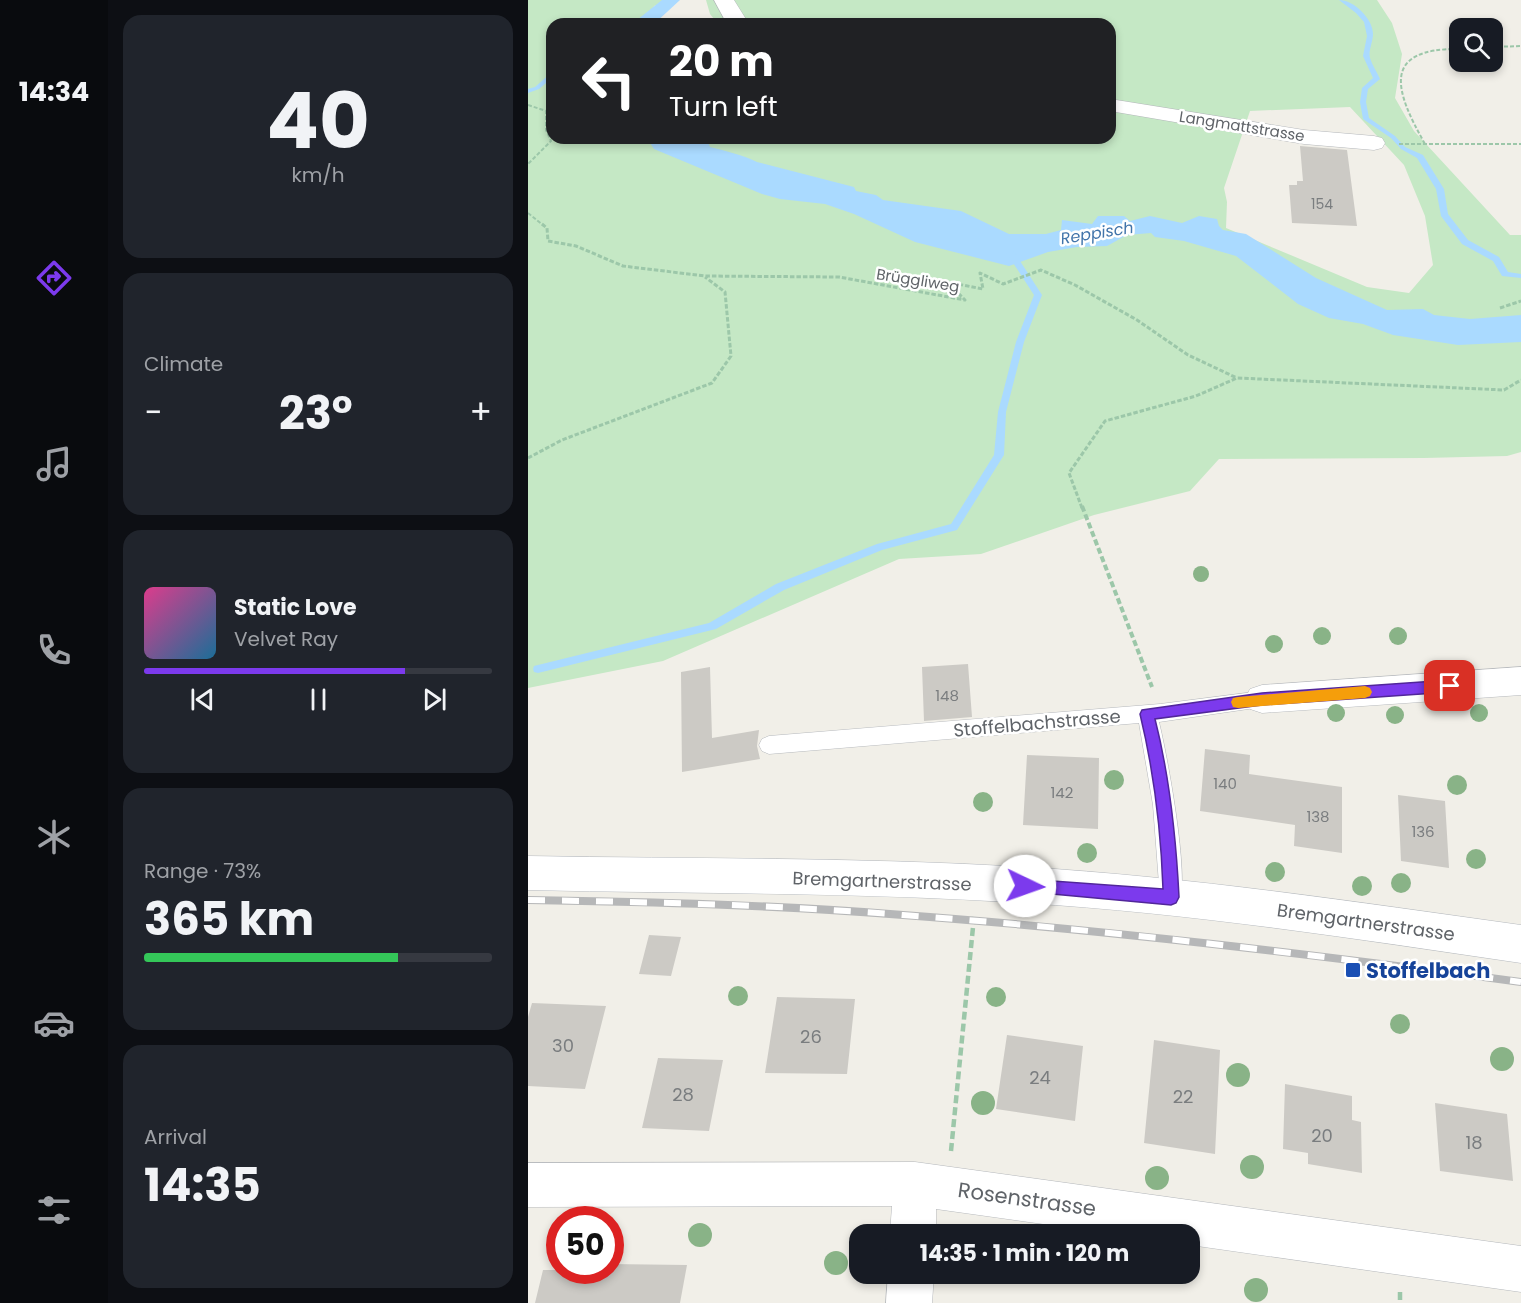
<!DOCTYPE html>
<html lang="en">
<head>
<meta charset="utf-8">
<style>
	:root { --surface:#171b24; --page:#20242c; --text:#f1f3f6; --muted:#9ea1a6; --line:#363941; --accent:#7c3aed }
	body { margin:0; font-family:Poppins,sans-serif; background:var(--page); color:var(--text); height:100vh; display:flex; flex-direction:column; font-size:22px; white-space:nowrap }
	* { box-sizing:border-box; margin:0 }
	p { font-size:20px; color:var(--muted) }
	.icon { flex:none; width:33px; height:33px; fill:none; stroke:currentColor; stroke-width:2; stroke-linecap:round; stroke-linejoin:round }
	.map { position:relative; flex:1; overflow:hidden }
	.sheet { display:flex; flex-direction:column; gap:15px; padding:15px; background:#0d0f14; width:420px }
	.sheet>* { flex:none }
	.top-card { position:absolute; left:18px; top:18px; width:570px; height:126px; border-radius:18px; box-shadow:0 3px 9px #0003; background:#202124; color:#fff; overflow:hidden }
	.buttons { position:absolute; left:921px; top:18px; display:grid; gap:12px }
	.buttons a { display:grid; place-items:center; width:54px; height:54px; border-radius:12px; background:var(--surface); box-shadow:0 3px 9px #0003; font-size:30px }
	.speed { position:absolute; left:18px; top:1206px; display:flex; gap:12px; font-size:30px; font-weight:700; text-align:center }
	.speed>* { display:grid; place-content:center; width:78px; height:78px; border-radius:50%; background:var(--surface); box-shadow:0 3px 9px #0003; line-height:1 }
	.speed .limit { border:9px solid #d22; background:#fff; color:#111 }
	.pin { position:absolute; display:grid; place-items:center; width:51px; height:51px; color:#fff; margin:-26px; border-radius:12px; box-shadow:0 3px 9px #0006 }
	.me { position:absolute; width:66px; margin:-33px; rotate:93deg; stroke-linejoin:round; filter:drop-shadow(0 0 4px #0008) }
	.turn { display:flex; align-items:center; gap:21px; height:126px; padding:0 24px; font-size:27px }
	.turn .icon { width:78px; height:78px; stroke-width:2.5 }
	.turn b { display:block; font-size:42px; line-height:51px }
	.big { font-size:45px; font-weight:700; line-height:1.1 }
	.sheet .card { flex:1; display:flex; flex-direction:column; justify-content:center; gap:9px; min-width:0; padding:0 21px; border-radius:18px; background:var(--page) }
	.sheet .dial { align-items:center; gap:0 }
	.dial b { font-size:78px; line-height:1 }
	.song { display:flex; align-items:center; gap:18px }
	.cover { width:72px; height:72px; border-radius:9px; background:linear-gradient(135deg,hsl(330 70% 55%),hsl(200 70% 35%)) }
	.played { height:6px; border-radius:3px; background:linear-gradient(90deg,var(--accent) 75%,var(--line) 75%) }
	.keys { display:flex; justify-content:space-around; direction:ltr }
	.heat { display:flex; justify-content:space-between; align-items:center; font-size:33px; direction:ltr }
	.charge { height:9px; border-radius:4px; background:linear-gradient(90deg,#34c759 73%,var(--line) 0) }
	.trip { position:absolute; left:321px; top:1224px; width:351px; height:60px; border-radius:18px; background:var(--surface); box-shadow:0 3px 9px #0003; font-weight:700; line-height:60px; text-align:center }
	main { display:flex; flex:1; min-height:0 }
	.tabs { display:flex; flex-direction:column; width:108px; justify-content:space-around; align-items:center; background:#090b0e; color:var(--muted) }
	.tabs .icon { width:42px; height:42px }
	.tabs .on { color:var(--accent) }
	.tabs b { font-size:27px; color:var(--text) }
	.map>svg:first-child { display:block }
	.green { fill:#c5e8c5; fill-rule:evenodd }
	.water { fill:#aadaff }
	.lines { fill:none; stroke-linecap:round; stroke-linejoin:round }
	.stream { fill:#aadaff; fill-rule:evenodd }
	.building { fill:#cccac5 }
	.lane-casing { stroke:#b5b8bc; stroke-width:1 }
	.street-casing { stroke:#b5b8bc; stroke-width:1 }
	.secondary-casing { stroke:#b6babf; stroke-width:1 }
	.path-far3 { stroke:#9cc7a9; stroke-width:2; stroke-dasharray:4 2; stroke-linecap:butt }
	.path-far2 { stroke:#9cc7a9; stroke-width:3; stroke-dasharray:4.5 2; stroke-linecap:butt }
	.path-far1 { stroke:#9cc7a9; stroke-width:4; stroke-dasharray:6 3; stroke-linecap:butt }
	.path { stroke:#9cc7a9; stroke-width:4.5; stroke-dasharray:8 4; stroke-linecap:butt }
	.lane { fill:#fff; fill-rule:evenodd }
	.street { fill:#fff; fill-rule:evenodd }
	.secondary { fill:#fff; fill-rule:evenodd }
	.rail-casing { stroke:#b6b7b8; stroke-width:8 }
	.rail { stroke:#fff; stroke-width:6; stroke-dasharray:17; stroke-linecap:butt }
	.tree { fill:#89b387 }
	.route { fill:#7c3aed; stroke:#51269a; stroke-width:1.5 }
	.slow { fill:#f59e0b }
	.transit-dot { fill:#1a4fb4; stroke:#fff; stroke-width:2 }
	.labels { text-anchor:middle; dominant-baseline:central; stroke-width:5; stroke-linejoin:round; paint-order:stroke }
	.far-number-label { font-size:14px; fill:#7a7d7f }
	.far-street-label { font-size:15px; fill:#5f6368; stroke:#fff }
	.number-label { font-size:15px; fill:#7a7d7f }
	.far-water-label { font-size:16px; font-style:italic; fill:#4174aa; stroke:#fff }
	.street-label { font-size:18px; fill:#5f6368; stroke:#fff }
	.near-number-label { font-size:18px; fill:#7a7d7f }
	.near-transit-label { font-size:21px; font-weight:bold; fill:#164399; stroke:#fff; text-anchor:start }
	.near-street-label { font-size:21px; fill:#5f6368; stroke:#fff }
</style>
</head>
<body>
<main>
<nav class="tabs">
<b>14:34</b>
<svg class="icon on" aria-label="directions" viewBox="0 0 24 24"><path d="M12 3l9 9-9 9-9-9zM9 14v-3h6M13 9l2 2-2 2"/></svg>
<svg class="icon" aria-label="music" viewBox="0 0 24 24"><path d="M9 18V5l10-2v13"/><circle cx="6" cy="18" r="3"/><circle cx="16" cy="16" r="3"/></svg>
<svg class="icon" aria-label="phone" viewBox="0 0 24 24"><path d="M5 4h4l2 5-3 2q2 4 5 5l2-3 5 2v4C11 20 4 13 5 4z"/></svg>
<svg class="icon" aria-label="climate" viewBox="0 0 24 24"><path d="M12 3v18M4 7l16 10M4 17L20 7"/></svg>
<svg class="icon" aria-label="car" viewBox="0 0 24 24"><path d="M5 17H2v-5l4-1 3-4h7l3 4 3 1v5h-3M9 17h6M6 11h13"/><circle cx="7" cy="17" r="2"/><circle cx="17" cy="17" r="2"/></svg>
<svg class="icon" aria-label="filters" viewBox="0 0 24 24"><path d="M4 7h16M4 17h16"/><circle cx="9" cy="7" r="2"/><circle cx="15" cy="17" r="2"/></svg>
</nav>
<section class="sheet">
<div class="card dial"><b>40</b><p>km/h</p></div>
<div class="card"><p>Climate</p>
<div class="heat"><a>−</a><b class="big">23°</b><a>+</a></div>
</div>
<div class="card">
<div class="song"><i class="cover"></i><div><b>Static Love</b><p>Velvet Ray</p></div></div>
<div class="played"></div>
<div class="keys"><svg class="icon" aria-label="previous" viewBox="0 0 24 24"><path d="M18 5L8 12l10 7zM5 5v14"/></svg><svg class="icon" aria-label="pause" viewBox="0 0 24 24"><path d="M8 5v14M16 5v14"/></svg><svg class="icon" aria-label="next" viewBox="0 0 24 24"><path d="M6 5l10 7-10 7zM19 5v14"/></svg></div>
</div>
<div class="card"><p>Range · 73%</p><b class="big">365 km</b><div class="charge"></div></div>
<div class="card"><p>Arrival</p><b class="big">14:35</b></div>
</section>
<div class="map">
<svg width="993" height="1303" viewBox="0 0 993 1303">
	<rect width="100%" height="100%" fill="#f1efe8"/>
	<!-- green -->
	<path class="green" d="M 0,0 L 146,0 L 126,6 L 122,24 L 24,24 L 24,138 L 582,138 L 582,24 L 190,24 L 182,14 L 178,0 L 849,0 L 864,23 L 874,54 L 867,98 L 886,131 L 982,235 L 993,235 L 993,452 L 979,456 L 896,458 L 691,459 L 662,491 L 566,515 L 453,554 L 371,559 L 135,661 L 0,688 ZM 822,107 L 876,165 L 897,216 L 905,265 L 881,293 L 839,287 L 698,228 L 699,202 L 696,188 L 722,111 Z"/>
	<!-- water -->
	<path class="water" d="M 134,0 L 152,0 L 126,24 L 104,24 Z
		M 119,138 L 170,138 L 179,140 L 182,147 C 198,151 215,155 229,162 L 326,187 L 328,191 L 348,195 L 355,200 L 433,211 L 481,234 L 518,234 L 533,230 L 534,220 L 564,224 L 570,216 L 596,216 L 602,221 L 622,216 L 654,223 L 671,216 L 689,219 L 691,226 L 695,230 L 718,234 L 788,278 L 859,310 L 895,309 L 906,315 L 942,319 L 993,315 L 993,342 L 930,345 L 865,335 L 835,324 L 801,318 L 770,304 L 708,256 L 656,241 L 627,237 L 623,233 L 599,235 L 579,246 L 549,247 L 520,252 L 481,266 L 387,242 L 326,214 L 297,204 L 252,199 L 234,194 L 126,149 Z"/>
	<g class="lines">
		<!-- stream -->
		<path class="stream" d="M 811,0 C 826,0 845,19 845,34 C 845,42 840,51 842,58 C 844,65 849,72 852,79 L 840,89 L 838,102 L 841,118 L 867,136 L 877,147 L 895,155 L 916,189 L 920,214 L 940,240 L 971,257 L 980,272 L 993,274 L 993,278 L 974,276 L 965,261 L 934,244 L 913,216 L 908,189 L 889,158 L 873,149 L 863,138 L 835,119 L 832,102 L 834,88 L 845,78 L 835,56 L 839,36 L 836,22 L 828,13 Z
			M 24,72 L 24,78 L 11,89 L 0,93 L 0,89 L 7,87 Z
			M 479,250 L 485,250 L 514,295 L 496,342 L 478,412 L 476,455 L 429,530 L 354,550 L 256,590 L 188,629 L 10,673 L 6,672 L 5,669 L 6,666 L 10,665 L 181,623 L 248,584 L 349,544 L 423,524 L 466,455 L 470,412 L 488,342 L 506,295 L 478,252 Z"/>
	</g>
	<!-- building -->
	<path class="building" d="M 772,146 L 819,150 L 829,226 L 764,223 L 761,185 L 769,185 L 769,181 L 775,181 Z
		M 440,664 L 444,717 L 396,721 L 394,667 Z
		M 182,667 L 184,738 L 231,730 L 229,746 L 232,759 L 154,772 L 153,672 Z
		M 677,749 L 722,755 L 721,774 L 814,787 L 814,853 L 766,846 L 767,825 L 672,811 Z
		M 499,755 L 571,758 L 570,829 L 495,825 Z
		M 870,795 L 917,801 L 921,868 L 873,861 Z
		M 121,935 L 153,937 L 143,976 L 111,974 Z
		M 249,997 L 327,999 L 319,1074 L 237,1073 Z
		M 4,1003 L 78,1006 L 57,1089 L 0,1086 L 0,1017 Z
		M 479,1035 L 555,1046 L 547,1121 L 468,1109 Z
		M 626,1040 L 692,1050 L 687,1154 L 616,1143 Z
		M 130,1058 L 195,1060 L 181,1131 L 114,1128 Z
		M 757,1084 L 824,1096 L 824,1120 L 833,1122 L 834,1173 L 780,1164 L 780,1153 L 755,1149 Z
		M 907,1103 L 979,1114 L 985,1181 L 912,1171 Z
		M 82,1264 L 159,1265 L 152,1303 L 7,1303 L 15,1270 L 82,1270 Z"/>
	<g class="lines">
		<defs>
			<path id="lane" d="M 734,691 L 741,693 L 744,699 L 741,705 L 734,707 L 631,722 C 639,754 662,878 651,904 L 643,908 L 635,904 L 632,897 L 625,805 L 611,723 L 241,754 L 234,751 L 231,745 L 234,739 L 241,736 L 632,704 Z"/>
			<path id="street" d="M 186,0 L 206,0 L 221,24 L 199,24 Z
				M 582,99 L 776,130 L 846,136 L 854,138 L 857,143 L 854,148 L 846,150 L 776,144 L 582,111 Z
				M 993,667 L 993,695 L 734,713 L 722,709 L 717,699 L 722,689 L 734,685 Z
				M 387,1162 L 993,1246 L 993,1292 L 662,1245 L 662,1234 L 587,1234 L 408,1209 L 408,1234 L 362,1234 L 364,1206 L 0,1207 L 0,1163 Z
				M 360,1274 L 406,1274 L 404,1303 L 358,1303 Z"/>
			<path id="secondary" d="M 0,856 C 165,859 331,857 496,867 C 663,877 828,902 993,925 L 993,963 C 828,939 663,913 496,903 C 331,892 165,894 0,890 Z"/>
		</defs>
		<!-- lane casing -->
		<use href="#lane" class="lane-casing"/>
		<!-- street casing -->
		<use href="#street" class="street-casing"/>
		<!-- secondary casing -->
		<use href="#secondary" class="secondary-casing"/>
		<!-- path-far3 -->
		<path class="path-far3" d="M 964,47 L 993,46
			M 0,105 L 18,111 L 18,130 L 23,141 L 0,164
			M 871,144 L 993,144
			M 897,144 C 867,91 852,48 932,49
			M 0,213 L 16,226"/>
		<!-- path-far2 -->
		<path class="path-far2" d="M 14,224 L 19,228 L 20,241 L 48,246 L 95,266 L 177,276 L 311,277 L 437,300 L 419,282 L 455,289 L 452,273 L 475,284 L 513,270 L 547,285 L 609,320 L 660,355 L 709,378
			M 972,308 L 993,301
			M 0,458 L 34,440 L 184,383 L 203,356 L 197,292 L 177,277
			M 554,508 L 541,473 L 577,421 L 668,396 L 709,378 L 976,390 L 993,380"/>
		<!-- path-far1 -->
		<path class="path-far1" d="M 554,506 L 624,687"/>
		<!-- path -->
		<path class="path" d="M 423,1151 L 446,917
			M 872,1292 L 872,1303"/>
		<!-- lane -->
		<use href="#lane" class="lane"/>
		<!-- street -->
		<use href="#street" class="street"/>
		<!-- secondary -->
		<use href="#secondary" class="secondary"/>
		<defs>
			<path id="rail" d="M 0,900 C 125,902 250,905 375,915 C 582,930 788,955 993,982"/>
		</defs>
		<!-- rail casing -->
		<use href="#rail" class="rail-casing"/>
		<!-- rail -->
		<use href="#rail" class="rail"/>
	</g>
	<!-- trees -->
	<g class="tree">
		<circle cx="673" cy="574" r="8"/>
		<circle cx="794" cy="636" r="9"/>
		<circle cx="870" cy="636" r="9"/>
		<circle cx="746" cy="644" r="9"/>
		<circle cx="808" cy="713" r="9"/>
		<circle cx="951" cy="713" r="9"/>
		<circle cx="867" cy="715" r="9"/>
		<circle cx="586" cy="780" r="10"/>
		<circle cx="929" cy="785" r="10"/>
		<circle cx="455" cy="802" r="10"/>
		<circle cx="559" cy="853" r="10"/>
		<circle cx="948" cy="859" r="10"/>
		<circle cx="747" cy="872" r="10"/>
		<circle cx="873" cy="883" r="10"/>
		<circle cx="834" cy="886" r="10"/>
		<circle cx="210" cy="996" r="10"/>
		<circle cx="468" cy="997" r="10"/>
		<circle cx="872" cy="1024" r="10"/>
		<circle cx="974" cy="1059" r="12"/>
		<circle cx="710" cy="1075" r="12"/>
		<circle cx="455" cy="1103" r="12"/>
		<circle cx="724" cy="1167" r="12"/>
		<circle cx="629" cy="1178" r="12"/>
		<circle cx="172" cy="1235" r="12"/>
		<circle cx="308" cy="1263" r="12"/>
		<circle cx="728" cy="1290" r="12"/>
	</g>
	<!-- route -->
	<path class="route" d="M 922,680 L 927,682 L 929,686 L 927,690 L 922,692 L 734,705 L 627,719 C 642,778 648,837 651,897 L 648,903 L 643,905 L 492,891 L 490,886 L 492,881 L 497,879 L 635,889 C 633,830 626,772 612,714 L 614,710 L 734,693 Z"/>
	<!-- slow -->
	<path class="slow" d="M 837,686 L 842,688 L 844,692 L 842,696 L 837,698 L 710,708 L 705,707 L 703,702 L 705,698 L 710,697 Z"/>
	<!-- markers -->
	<rect class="transit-dot" x="817" y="962" width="16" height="16" rx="3"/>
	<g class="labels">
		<!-- far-number labels -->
		<g class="far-number-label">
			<text x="794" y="204">154</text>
		</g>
		<!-- far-street labels -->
		<g class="far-street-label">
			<text transform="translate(714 126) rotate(9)">Langmattstrasse</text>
			<text transform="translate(390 280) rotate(9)">Brüggliweg</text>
		</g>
		<!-- number labels -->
		<g class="number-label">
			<text x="419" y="695">148</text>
			<text x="697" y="783">140</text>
			<text x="534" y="792">142</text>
			<text x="790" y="816">138</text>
			<text x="895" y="831">136</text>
		</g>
		<!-- far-water labels -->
		<g class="far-water-label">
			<text transform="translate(569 233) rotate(-9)">Reppisch</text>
		</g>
		<!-- street labels -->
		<g class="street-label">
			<text transform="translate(509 723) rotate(-5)">Stoffelbachstrasse</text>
			<text transform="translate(354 881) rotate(2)">Bremgartnerstrasse</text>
			<text transform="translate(838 922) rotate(8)">Bremgartnerstrasse</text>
		</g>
		<!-- near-number labels -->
		<g class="near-number-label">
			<text x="283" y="1036">26</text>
			<text x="35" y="1045">30</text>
			<text x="512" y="1077">24</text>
			<text x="155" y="1094">28</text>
			<text x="655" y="1096">22</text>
			<text x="794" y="1135">20</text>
			<text x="946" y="1142">18</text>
		</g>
		<!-- near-transit labels -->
		<g class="near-transit-label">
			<text x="838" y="970">Stoffelbach</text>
		</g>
		<!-- near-street labels -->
		<g class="near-street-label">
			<text transform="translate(499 1199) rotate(8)">Rosenstrasse</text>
		</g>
	</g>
</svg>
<div class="buttons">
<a><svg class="icon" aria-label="search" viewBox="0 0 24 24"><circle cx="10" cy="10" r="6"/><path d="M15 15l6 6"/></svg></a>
</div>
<div class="speed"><div class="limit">50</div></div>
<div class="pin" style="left:922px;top:686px;background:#d93025"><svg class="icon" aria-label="arrive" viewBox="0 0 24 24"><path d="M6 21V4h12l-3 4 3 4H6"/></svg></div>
<svg class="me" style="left:497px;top:886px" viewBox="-20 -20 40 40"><circle r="19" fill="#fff"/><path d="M0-13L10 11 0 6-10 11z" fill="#7c3aed"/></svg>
<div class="trip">14:35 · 1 min · 120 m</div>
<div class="top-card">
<div class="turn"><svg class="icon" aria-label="left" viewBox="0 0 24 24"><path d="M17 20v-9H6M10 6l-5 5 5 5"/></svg><div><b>20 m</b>Turn left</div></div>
</div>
</div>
</main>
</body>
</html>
